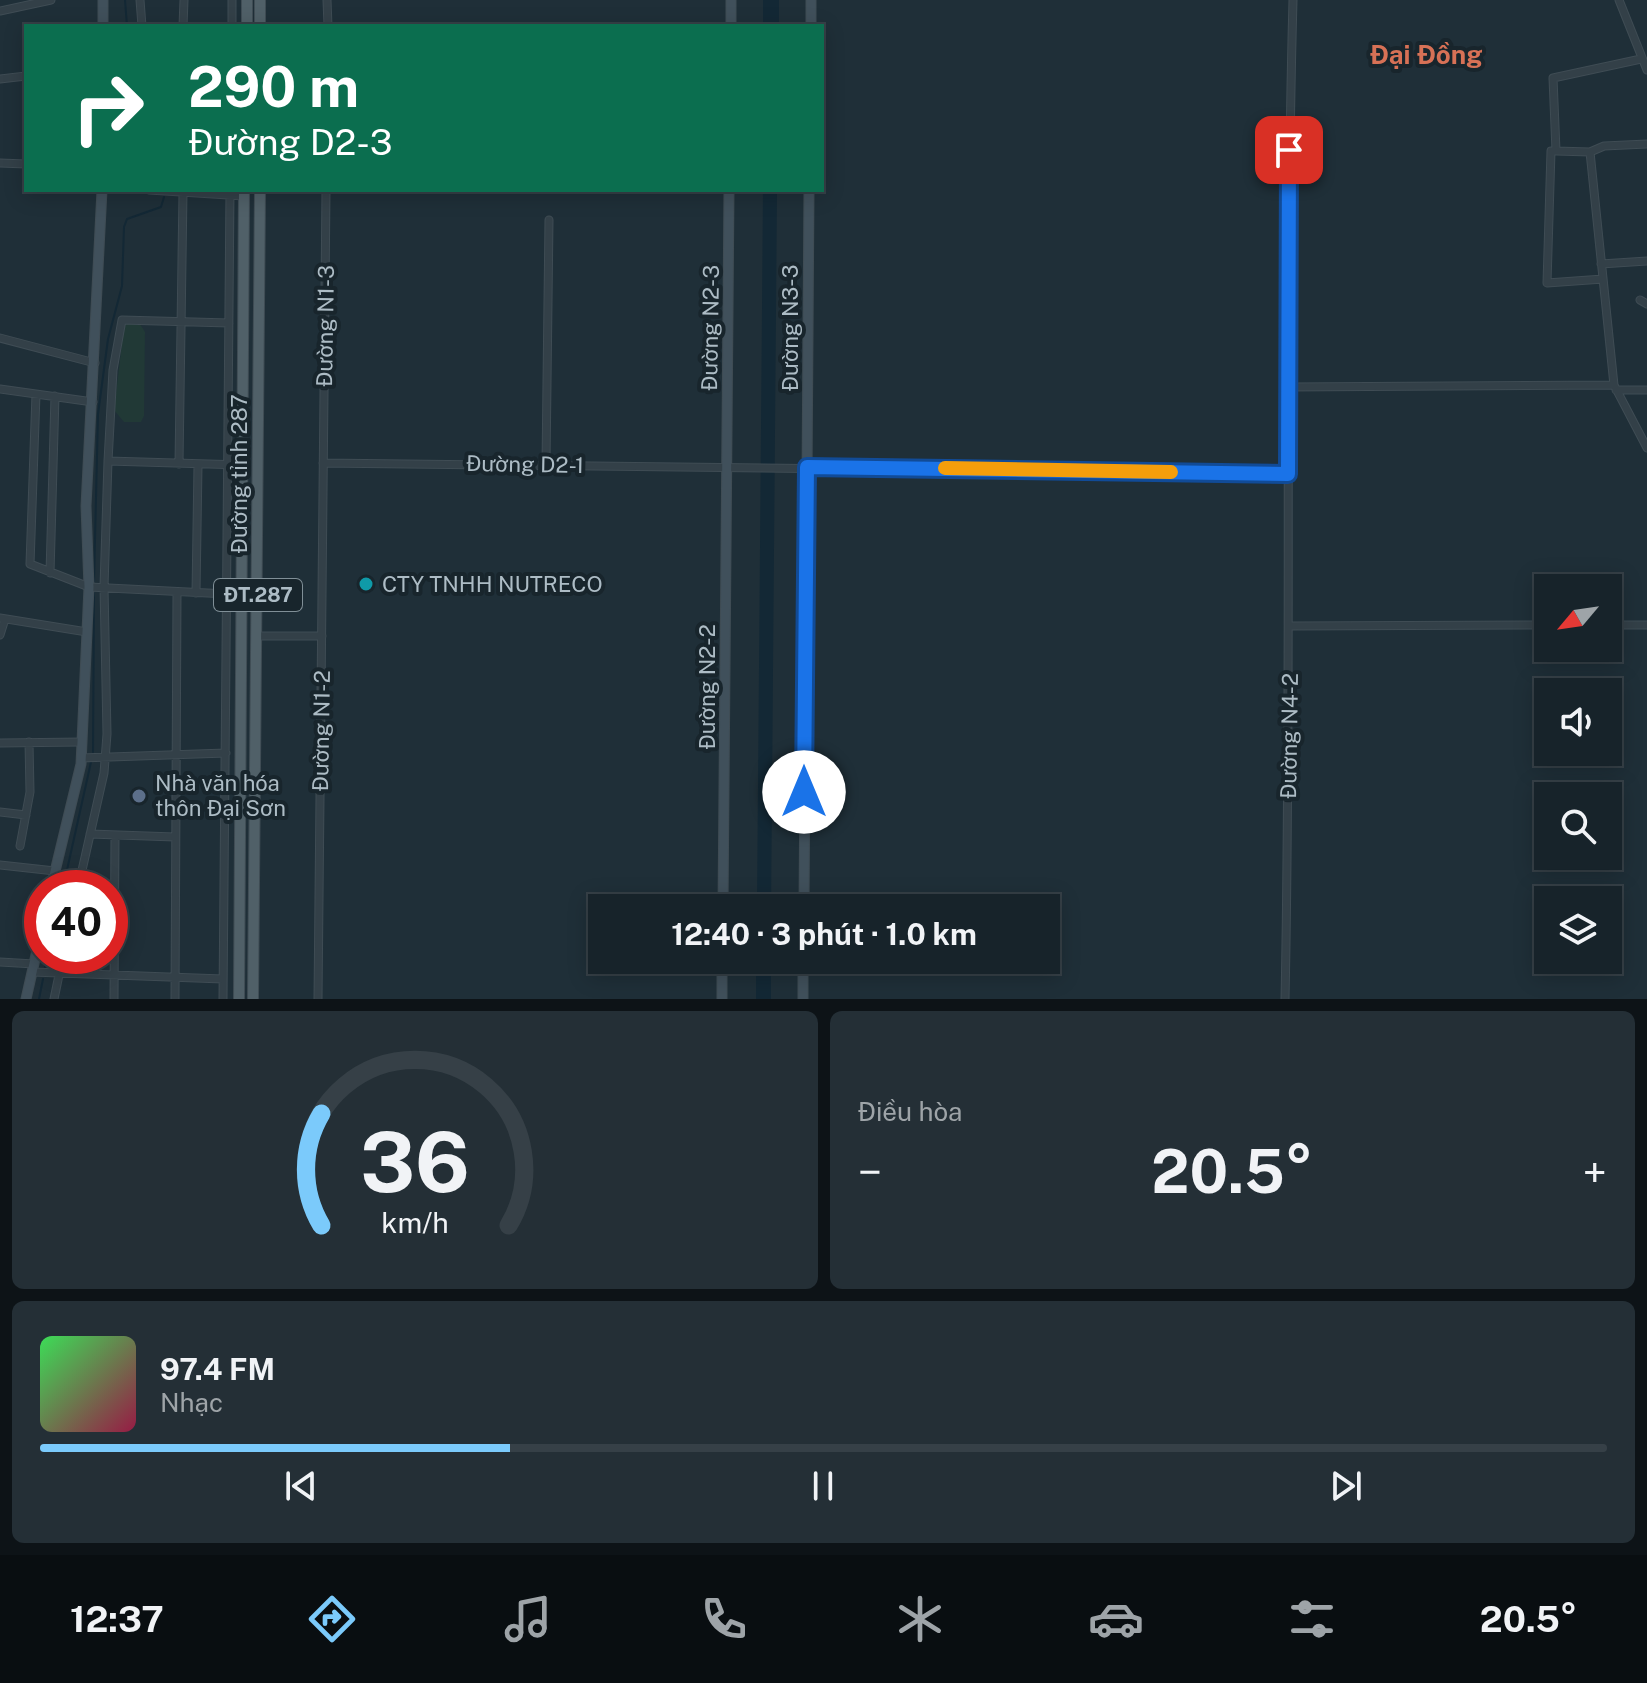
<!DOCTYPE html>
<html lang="vi">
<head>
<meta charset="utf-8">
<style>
	:root { --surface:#17232a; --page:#242f36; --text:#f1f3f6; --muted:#9ea4a8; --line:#364047; --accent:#7bcafb }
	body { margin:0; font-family:"Public Sans",sans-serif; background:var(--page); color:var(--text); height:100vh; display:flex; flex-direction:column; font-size:30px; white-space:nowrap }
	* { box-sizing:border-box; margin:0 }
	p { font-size:26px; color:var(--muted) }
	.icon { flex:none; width:44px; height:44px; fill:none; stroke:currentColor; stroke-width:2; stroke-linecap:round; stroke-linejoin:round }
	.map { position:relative; height:999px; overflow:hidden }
	.panel { display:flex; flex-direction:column; gap:12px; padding:12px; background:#0d1317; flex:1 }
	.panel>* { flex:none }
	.guide { position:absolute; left:24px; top:24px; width:800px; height:168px; border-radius:0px; box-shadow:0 4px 20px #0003,0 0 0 2px var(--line); background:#0b6e4f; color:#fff; overflow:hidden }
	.needle { width:52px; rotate:241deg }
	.tools { position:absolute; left:1534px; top:574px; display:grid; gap:16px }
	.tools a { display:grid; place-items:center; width:88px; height:88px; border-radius:0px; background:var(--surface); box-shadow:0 4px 20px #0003,0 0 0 2px var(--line); font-size:40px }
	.speed { position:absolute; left:24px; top:870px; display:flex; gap:16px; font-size:40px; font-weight:700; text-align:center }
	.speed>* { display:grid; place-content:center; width:104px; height:104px; border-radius:50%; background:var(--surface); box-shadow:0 4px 20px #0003,0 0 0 2px var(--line); line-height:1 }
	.speed .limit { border:12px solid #d22; background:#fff; color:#111 }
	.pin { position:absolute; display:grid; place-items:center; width:68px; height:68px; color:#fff; margin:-34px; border-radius:16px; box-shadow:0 4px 12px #0006 }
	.me { position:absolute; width:88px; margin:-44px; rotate:0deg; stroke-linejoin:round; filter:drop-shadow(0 0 6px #0008) }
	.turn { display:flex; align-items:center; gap:28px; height:168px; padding:0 32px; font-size:36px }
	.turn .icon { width:104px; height:104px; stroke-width:2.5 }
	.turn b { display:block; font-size:56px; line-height:68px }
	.big { font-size:60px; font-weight:700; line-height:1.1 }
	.panel .widget { flex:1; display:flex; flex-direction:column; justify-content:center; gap:12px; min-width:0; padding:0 28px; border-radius:12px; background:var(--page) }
	.panel .dial { align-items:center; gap:0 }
	.dial svg { height:208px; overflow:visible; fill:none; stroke:var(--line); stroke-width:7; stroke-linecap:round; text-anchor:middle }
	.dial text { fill:var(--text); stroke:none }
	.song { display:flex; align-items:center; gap:24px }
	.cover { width:96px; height:96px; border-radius:12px; background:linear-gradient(135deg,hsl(130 70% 55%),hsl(340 70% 35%)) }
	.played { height:8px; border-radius:4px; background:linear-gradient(90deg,var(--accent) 30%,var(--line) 30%) }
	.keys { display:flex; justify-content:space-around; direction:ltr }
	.heat { display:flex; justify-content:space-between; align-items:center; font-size:44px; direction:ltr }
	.panel .tiles { flex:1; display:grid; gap:12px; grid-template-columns:1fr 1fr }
	.widget:last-child { grid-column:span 2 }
	.trip { position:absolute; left:588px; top:894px; width:472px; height:80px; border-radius:0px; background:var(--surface); box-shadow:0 4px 20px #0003,0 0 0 2px var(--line); font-weight:700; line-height:80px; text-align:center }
	.tab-bar { display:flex; height:128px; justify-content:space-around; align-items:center; background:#090e11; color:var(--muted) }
	.tab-bar .icon { width:56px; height:56px }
	.tab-bar .active { color:var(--accent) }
	.tab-bar b { font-size:36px; color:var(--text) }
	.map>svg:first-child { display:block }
	.green { fill:#213936 }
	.water { fill:#132835 }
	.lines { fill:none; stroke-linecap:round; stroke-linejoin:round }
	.stream { stroke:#132835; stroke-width:2 }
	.street-casing { stroke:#3f4c54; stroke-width:9 }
	.secondary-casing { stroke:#3f4c54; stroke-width:11 }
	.primary-casing { stroke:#3f4c54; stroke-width:12 }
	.street { stroke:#334048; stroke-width:7 }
	.secondary { stroke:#40505b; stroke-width:9 }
	.primary { stroke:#506068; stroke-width:10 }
	.route-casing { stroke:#114b97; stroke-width:20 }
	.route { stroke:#1a73e8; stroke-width:14 }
	.slow { stroke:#f59e0b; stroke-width:14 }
	.culture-dot { fill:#0f9aa8; stroke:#18252c; stroke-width:3 }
	.service-dot { fill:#5c6f8a; stroke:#18252c; stroke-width:3 }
	.labels { text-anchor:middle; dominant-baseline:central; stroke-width:8; stroke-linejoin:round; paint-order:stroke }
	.shield { fill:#18252c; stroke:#808f97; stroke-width:2 }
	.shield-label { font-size:20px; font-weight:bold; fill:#adbcc5 }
	.street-label { font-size:22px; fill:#adbcc5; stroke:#18252c }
	.poi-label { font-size:22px; fill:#adbcc5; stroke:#18252c; text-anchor:start }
	.quarter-label { font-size:26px; font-weight:bold; fill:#d77156; stroke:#18252c }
</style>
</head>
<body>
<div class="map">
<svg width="1647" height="999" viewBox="0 0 1647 999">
	<rect width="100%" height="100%" fill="#1f2f38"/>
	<!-- green -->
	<path class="green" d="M 128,324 L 140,324 L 145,332 L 144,416 L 141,422 L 124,422 L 114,410 L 124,326 Z"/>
	<!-- water -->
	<path class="water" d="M 763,0 L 779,0 L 779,26 L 763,26 Z
		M 763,190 L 777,190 L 771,908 L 757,908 Z
		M 756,960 L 771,960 L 771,999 L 756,999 Z"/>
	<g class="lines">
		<!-- stream -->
		<path class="stream" d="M 125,0 L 127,26
			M 94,581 L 98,414 L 108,339 L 122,286 L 124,227 L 127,219 L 161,207 L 164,197
			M 93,752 L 94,593
			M 63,888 L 91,762
			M 45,967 L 48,956
			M 39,999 L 43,979"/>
		<defs>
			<path id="street" d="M 140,0 L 142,26
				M 232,0 L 232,26
				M 327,0 L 328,26
				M 1619,0 L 1647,70
				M 0,11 L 51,0
				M 183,26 L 184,0
				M 1641,59 L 1553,78 L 1556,151 L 1590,152 L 1614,385 L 1647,448
				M 0,79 L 26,76
				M 1556,151 L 1551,151 L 1547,283 L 1603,279
				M 1590,152 L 1604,146 L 1647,144
				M 0,163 L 26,164
				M 149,190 L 244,196
				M 1601,264 L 1647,261
				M 1640,300 L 1647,304
				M 0,338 L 95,363
				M 1289,387 L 1614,385
				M 0,389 L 93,402
				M 1616,390 L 1647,390
				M 36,394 L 30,564 L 89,587 L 227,594
				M 108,461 L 113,370 L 122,320 L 229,323
				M 323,463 L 1288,474
				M 179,464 L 183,192
				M 546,464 L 549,220
				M 50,573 L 55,396
				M 196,593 L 198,465
				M 0,618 L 87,632
				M 1608,625 L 1647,625
				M 1290,626 L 1548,625
				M 0,635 L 5,619
				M 258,636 L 322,636
				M 0,743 L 82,742
				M 81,758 L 226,753
				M 0,812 L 26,815
				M 90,834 L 175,837
				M 20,846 L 30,792 L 29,742
				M 0,865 L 55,871
				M 78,888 L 104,773 L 107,734 L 104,587 L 108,461 L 242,465
				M 0,962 L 34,964
				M 32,972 L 223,979
				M 54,999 L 63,956
				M 114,999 L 115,835
				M 175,999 L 177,592
				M 223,999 L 230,190
				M 318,999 L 326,190
				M 1285,999 C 1292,666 1284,333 1293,0"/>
			<path id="secondary" d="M 103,26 L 103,0
				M 731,26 L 731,0
				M 811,26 L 811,0
				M 51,888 L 81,764 L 89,587 L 86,506 L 102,190
				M 723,908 L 729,190
				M 804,908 L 809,190
				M 26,999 L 42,928
				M 722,999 L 722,960
				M 803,999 L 803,960"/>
			<path id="primary" d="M 247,26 L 247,0
				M 260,26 L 260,0
				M 239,999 L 244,190
				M 253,999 L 260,190"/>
		</defs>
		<!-- street casing -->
		<use href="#street" class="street-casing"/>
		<!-- secondary casing -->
		<use href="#secondary" class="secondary-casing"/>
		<!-- primary casing -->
		<use href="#primary" class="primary-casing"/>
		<!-- street -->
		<use href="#street" class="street"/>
		<!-- secondary -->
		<use href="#secondary" class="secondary"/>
		<!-- primary -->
		<use href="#primary" class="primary"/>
	</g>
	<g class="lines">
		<defs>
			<path id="route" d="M 804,792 L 807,467 L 1288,474 L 1289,150"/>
		</defs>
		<!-- route casing -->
		<use href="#route" class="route-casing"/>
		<!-- route -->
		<use href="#route" class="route"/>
		<!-- slow -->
		<path class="slow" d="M 945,468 L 1171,472"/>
	</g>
	<!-- markers -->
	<circle class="culture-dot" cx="366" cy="584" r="8"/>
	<circle class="service-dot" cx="139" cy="796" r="8"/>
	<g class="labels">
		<!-- shield labels -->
		<rect class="shield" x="214" y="579" width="88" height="32" rx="6"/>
		<g class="shield-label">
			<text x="258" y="595">ĐT.287</text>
		</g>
		<!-- street labels -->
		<g class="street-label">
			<text transform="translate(325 326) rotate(-89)">Đường N1-3</text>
			<text transform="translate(710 328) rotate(-89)">Đường N2-3</text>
			<text transform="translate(790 328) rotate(-90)">Đường N3-3</text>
			<text transform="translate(525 464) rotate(1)">Đường D2-1</text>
			<text transform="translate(239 474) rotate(-90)">Đường tỉnh 287</text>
			<text transform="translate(707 687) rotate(-90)">Đường N2-2</text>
			<text transform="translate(321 731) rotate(-89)">Đường N1-2</text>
			<text transform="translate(1289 736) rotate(-89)">Đường N4-2</text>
		</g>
		<!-- poi labels -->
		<g class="poi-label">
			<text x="382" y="584">CTY TNHH NUTRECO</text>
			<text x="155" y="783">Nhà văn hóa<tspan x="155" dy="25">thôn Đại Sơn</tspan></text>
		</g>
		<!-- quarter labels -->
		<g class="quarter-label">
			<text x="1426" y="54">Đại Đồng</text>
		</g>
	</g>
</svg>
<div class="tools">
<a><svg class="needle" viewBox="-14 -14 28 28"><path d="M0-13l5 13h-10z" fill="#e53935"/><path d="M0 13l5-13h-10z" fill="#9ea4a8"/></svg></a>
<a><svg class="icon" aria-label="sound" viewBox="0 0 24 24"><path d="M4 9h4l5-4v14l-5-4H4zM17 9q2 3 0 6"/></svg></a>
<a><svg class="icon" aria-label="search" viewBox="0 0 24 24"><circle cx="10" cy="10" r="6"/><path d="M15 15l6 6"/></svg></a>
<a><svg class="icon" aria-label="layers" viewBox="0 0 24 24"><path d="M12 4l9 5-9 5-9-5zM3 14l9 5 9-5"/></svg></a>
</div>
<div class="speed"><div class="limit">40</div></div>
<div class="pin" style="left:1289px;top:150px;background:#d93025"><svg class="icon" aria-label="arrive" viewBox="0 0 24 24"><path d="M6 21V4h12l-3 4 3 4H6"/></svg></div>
<svg class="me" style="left:804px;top:792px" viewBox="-20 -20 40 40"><circle r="19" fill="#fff"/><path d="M0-13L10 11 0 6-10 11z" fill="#1a73e8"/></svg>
<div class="trip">12:40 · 3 phút · 1.0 km</div>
<div class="guide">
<div class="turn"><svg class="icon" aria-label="right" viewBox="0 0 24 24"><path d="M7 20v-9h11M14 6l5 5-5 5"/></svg><div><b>290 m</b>Đường D2-3</div></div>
</div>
</div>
<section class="panel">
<div class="tiles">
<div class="widget dial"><svg viewBox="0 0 100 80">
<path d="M14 69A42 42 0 1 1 86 69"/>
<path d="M14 69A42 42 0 0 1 14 26" stroke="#7bcafb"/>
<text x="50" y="56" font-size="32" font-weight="700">36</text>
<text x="50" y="72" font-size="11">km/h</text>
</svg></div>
<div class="widget"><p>Điều hòa</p>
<div class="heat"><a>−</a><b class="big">20.5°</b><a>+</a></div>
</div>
<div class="widget">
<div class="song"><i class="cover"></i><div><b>97.4 FM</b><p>Nhạc</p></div></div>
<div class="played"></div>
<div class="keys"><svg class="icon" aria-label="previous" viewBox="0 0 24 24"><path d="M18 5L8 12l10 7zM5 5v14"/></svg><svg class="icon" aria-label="pause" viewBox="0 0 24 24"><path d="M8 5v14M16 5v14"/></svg><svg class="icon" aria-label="next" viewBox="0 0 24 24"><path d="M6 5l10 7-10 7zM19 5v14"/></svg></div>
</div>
</div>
</section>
<nav class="tab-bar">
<b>12:37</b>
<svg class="icon active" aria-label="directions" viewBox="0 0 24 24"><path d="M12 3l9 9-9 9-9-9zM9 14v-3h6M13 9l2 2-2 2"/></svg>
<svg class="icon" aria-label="music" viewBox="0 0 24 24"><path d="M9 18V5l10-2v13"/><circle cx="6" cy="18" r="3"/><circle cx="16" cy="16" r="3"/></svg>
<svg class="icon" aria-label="phone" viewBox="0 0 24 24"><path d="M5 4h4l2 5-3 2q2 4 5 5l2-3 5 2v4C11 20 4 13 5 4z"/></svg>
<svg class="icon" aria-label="climate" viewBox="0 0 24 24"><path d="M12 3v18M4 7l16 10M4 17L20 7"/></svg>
<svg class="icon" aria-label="car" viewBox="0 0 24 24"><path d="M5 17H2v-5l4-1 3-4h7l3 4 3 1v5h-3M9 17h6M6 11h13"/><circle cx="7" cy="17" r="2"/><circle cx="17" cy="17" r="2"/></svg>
<svg class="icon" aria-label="filters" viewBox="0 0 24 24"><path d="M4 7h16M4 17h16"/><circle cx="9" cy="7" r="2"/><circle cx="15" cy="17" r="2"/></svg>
<b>20.5°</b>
</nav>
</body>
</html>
